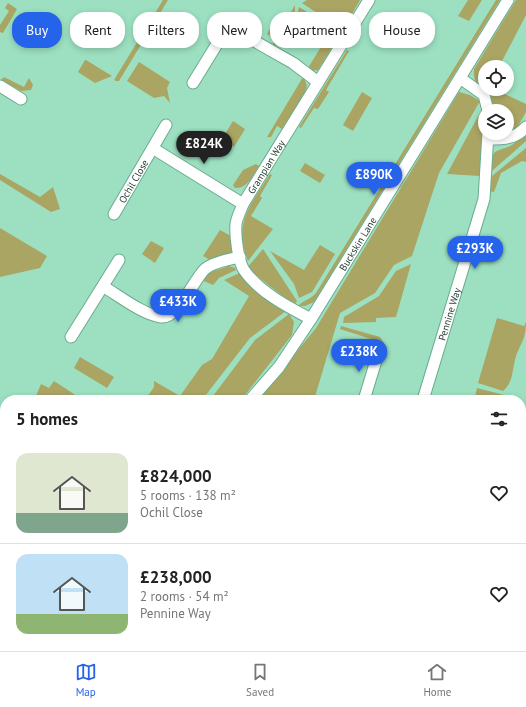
<!DOCTYPE html>
<meta charset="utf-8">
<style>
body{margin:0;font-family:"PT Sans",sans-serif;background:#f6f6f6;color:#222;height:100vh;display:flex;flex-direction:column;font-size:15px;white-space:nowrap}
*{box-sizing:border-box;margin:0}
p{font-size:13px;color:#767676}
.icon{flex:none;width:22px;height:22px;fill:none;stroke:currentColor;stroke-width:2;stroke-linecap:round;stroke-linejoin:round}
.map{position:relative;flex:1;overflow:hidden}
.drawer{position:absolute;left:0px;top:395px;width:526px;height:256px;display:flex;flex-direction:column;background:#fff;border-radius:16px 16px 0 0;box-shadow:0 2px 6px #0003}
.drawer>*{flex:none}
.banner{position:absolute;left:12px;top:12px;width:502px;height:36px;display:flex;gap:8px}
.controls{position:absolute;left:478px;top:60px;display:grid;gap:8px}
.controls a{display:grid;place-items:center;width:36px;height:36px;border-radius:50%;background:#fff;box-shadow:0 2px 6px #0003;font-size:20px}
.price{position:absolute;translate:-50% -34px;padding:0 9px;border-radius:14px;background:#2563eb;color:#fff;font-size:13px;line-height:26px;filter:drop-shadow(0 1px 2px #0008)}
.price::after{content:'';position:absolute;left:50%;top:24px;width:12px;height:9px;margin-left:-6px;background:inherit;clip-path:polygon(0 0,100% 0,50% 100%)}
.price.on{background:#222;color:#fff}
ul{padding:0;list-style:none}
li{display:flex;align-items:center;gap:12px;height:100px;padding:0 16px}
li+li{border-top:1px solid #e0e0e0}
li span{display:grid;place-items:center;flex:none;width:112px;height:80px;border-radius:12px;color:#555}
li>.icon{margin-inline-start:auto}
span .icon{width:48px;height:48px;fill:#fffc;stroke-width:1}
li b{font-size:17px}
h2{display:flex;justify-content:space-between;align-items:center;height:48px;padding:0 16px;font-size:17px}
.tag{padding:0 14px;border-radius:16px;background:#fff;box-shadow:0 2px 6px #0003;font-size:14px;line-height:36px}
.tag.on{background:#2563eb;color:#fff}
.tabs{display:flex;justify-content:space-around;align-items:center;height:56px;border-top:1px solid #e0e0e0;background:#fff;font-size:11px;color:#767676}
.tabs a{display:grid;justify-items:center;gap:2px}
.tabs .on{color:#2563eb}
.map>svg:first-child{display:block}
</style>
<div class="map">
<svg width="526" height="651" viewBox="0 0 526 651">
<rect width="100%" height="100%" fill="#9ce0c1"/>
<g fill="#aaa563">
<path d="M163,0H168L119,81H116L114,80Z"/>
<path d="M307,0H360L348,21L332,23L302,3Z"/>
<path d="M468,0H482L469,21L458,16Z"/>
<path d="M496,0H500L314,302L305,306H298C304,300 311,299 316,293Z"/>
<path d="M516,0H526V15L499,67H485L486,89L484,92C477,84 473,80 474,69Z"/>
<path d="M8,3L17,9L3,33L0,32V25L9,11L5,8Z"/>
<path d="M295,5V13L275,47L272,46L275,39L267,34L270,29L279,34Z"/>
<path d="M299,7L332,27L345,26L318,70L310,71L308,68L327,37L311,24L297,16Z"/>
<path d="M347,50L349,51L326,90L329,92L318,109L314,108L301,128L299,127Z"/>
<path d="M85,60H86L112,76L95,83L78,72Z"/>
<path d="M139,62L170,82L167,88L170,103L164,96L154,98L127,81Z"/>
<path d="M4,77L24,87L29,78L33,85L31,90L21,91L1,80Z"/>
<path d="M303,77C305,81 308,85 306,89C303,99 288,119 282,129L277,126L271,137H267Z"/>
<path d="M494,89L526,104V112L513,135L497,133H507V111H492L490,95Z"/>
<path d="M362,92L372,98L353,131L343,125Z"/>
<path d="M459,92L470,95L480,101L439,173L412,256L394,265L375,293L340,313L314,400H257L316,328Z"/>
<path d="M483,107L480,176L447,174Z"/>
<path d="M233,121L245,129L234,147L222,139Z"/>
<path d="M526,130V141L492,171C492,148 493,153 510,146C516,143 522,135 526,130Z"/>
<path d="M526,148V162L522,161L501,173L494,192L488,191L492,176Z"/>
<path d="M305,163L325,175L320,183L300,171Z"/>
<path d="M256,164L259,166C252,177 248,188 235,188L233,185L243,170Z"/>
<path d="M0,174L40,197L53,187L60,209L51,212L0,180Z"/>
<path d="M270,174L272,175L260,196L262,198L251,216L273,229L248,261C233,222 250,206 270,174Z"/>
<path d="M0,228L47,256L40,268L0,277Z"/>
<path d="M220,230L231,236L233,253L210,260L203,256Z"/>
<path d="M151,241L164,248L155,263L142,254Z"/>
<path d="M320,245L335,254L312,292L299,298L294,284L270,251L304,270Z"/>
<path d="M263,249L297,301L295,304L281,295L247,268Z"/>
<path d="M411,264L396,317L376,318V322L343,323L344,317L379,296L396,271Z"/>
<path d="M229,266L235,268L236,270L219,278L213,285L204,281L203,278L205,274Z"/>
<path d="M242,272L286,311L250,338L202,400H145L154,387V381L180,396L202,365L212,359L249,296L224,280Z"/>
<path d="M289,314L294,322L292,335L241,400H210L255,340Z"/>
<path d="M497,318L524,326L526,322C526,342 519,344 515,360C512,372 513,382 503,391L478,383Z"/>
<path d="M341,326L380,337L387,348L386,354L368,350L371,339L340,329Z"/>
<path d="M80,357L114,377L107,388L74,368Z"/>
<path d="M54,381L83,400H27L28,396H36L41,384L49,388Z"/>
<path d="M477,388L504,395L507,400H474Z"/>
</g>
<g fill="none" stroke-linecap="round" stroke-linejoin="round">
<g stroke="#6aac8f" stroke-width="13">
<g id="minor">
<path d="M460,78L484,95L488,111"/>
<path d="M193,83L228,26L293,63L318,82"/>
<path d="M0,86L21,99"/>
<path d="M488,139C504,139 515,139 526,127"/>
<path d="M154,149L243,204"/>
<path id="s1" d="M114,214L166,125"/>
<path d="M104,287C121,297 142,314 161,317C178,319 194,279 205,269C213,262 230,259 240,257"/>
<path id="s2" d="M311,319C288,307 259,292 244,270C238,261 235,235 236,224C237,217 241,210 243,204L369,0"/>
<path d="M71,337L119,260"/>
<path id="s3" d="M250,400L279,367L311,319L508,0"/>
<path d="M364,400L378,354"/>
<path id="s4" d="M423,400L484,199L488,133"/>
<path d="M0,603L5,600"/>
<path d="M79,646L83,651"/>
<path d="M285,646L289,651"/>
<path d="M378,646L382,651"/>
<path d="M53,651L60,646"/>
<path d="M151,651L157,646"/>
<path d="M310,651L317,646"/>
<path d="M471,651L476,649L475,646"/>
</g>
</g>
<use href="#minor" stroke="#fff" stroke-width="11"/>
</g>
<g text-anchor="middle" stroke-width="3" stroke-linejoin="round" paint-order="stroke">
<g font-size="10" fill="#233f33" stroke="#9ce0c1">
<text dy="4" stroke="none"><textPath href="#s2" startOffset="196">Grampian Way</textPath></text>
<text dy="4" stroke="none"><textPath href="#s1" startOffset="38">Ochil Close</textPath></text>
<text dy="4" stroke="none"><textPath href="#s3" startOffset="190">Buckskin Lane</textPath></text>
<text dy="4" stroke="none"><textPath href="#s4" startOffset="90">Pennine Way</textPath></text>
</g>
</g>
</svg>
<div class="controls">
<a><svg class="icon" aria-label="locate" viewBox="0 0 24 24"><circle cx="12" cy="12" r="6"/><path d="M12 2v4M12 18v4M2 12h4M18 12h4"/></svg></a>
<a><svg class="icon" aria-label="layers" viewBox="0 0 24 24"><path d="M12 4l9 5-9 5-9-5zM3 14l9 5 9-5"/></svg></a>
</div>
<b class="price on" style="left:204px;top:165px">£824K</b>
<b class="price" style="left:374px;top:196px">£890K</b>
<b class="price" style="left:475px;top:270px">£293K</b>
<b class="price" style="left:178px;top:323px">£433K</b>
<b class="price" style="left:359px;top:373px">£238K</b>
<div class="banner">
<a class="tag on">Buy</a>
<a class="tag">Rent</a>
<a class="tag">Filters</a>
<a class="tag">New</a>
<a class="tag">Apartment</a>
<a class="tag">House</a>
</div>
<section class="drawer">
<h2>5 homes<svg class="icon" aria-label="filters" viewBox="0 0 24 24"><path d="M4 7h16M4 17h16"/><circle cx="9" cy="7" r="2"/><circle cx="15" cy="17" r="2"/></svg></h2>
<ul>
<li><span style="background:linear-gradient(#dfe7d0 75%,#7fa58c 0)"><svg class="icon" aria-label="home" viewBox="0 0 24 24"><path d="M3 11l9-7 9 7M6 9v11h12V9"/></svg></span><div><b>£824,000</b><p>5 rooms · 138 m²</p><p>Ochil Close</p></div><svg class="icon" aria-label="heart" viewBox="0 0 24 24"><path d="M12 20l-8-8c-3-5 5-10 8-4 3-6 11-1 8 4z"/></svg></li>
<li><span style="background:linear-gradient(#bfe0f5 75%,#8fb573 0)"><svg class="icon" aria-label="home" viewBox="0 0 24 24"><path d="M3 11l9-7 9 7M6 9v11h12V9"/></svg></span><div><b>£238,000</b><p>2 rooms · 54 m²</p><p>Pennine Way</p></div><svg class="icon" aria-label="heart" viewBox="0 0 24 24"><path d="M12 20l-8-8c-3-5 5-10 8-4 3-6 11-1 8 4z"/></svg></li>
</ul>
</section>
</div>
<nav class="tabs">
<a class="on"><svg class="icon" aria-label="map" viewBox="0 0 24 24"><path d="M3 6l6-2 6 2 6-2v14l-6 2-6-2-6 2zM9 4v14M15 6v14"/></svg>Map</a>
<a><svg class="icon" aria-label="saved" viewBox="0 0 24 24"><path d="M7 4h10v16l-5-4-5 4z"/></svg>Saved</a>
<a><svg class="icon" aria-label="home" viewBox="0 0 24 24"><path d="M3 11l9-7 9 7M6 9v11h12V9"/></svg>Home</a>
</nav>
